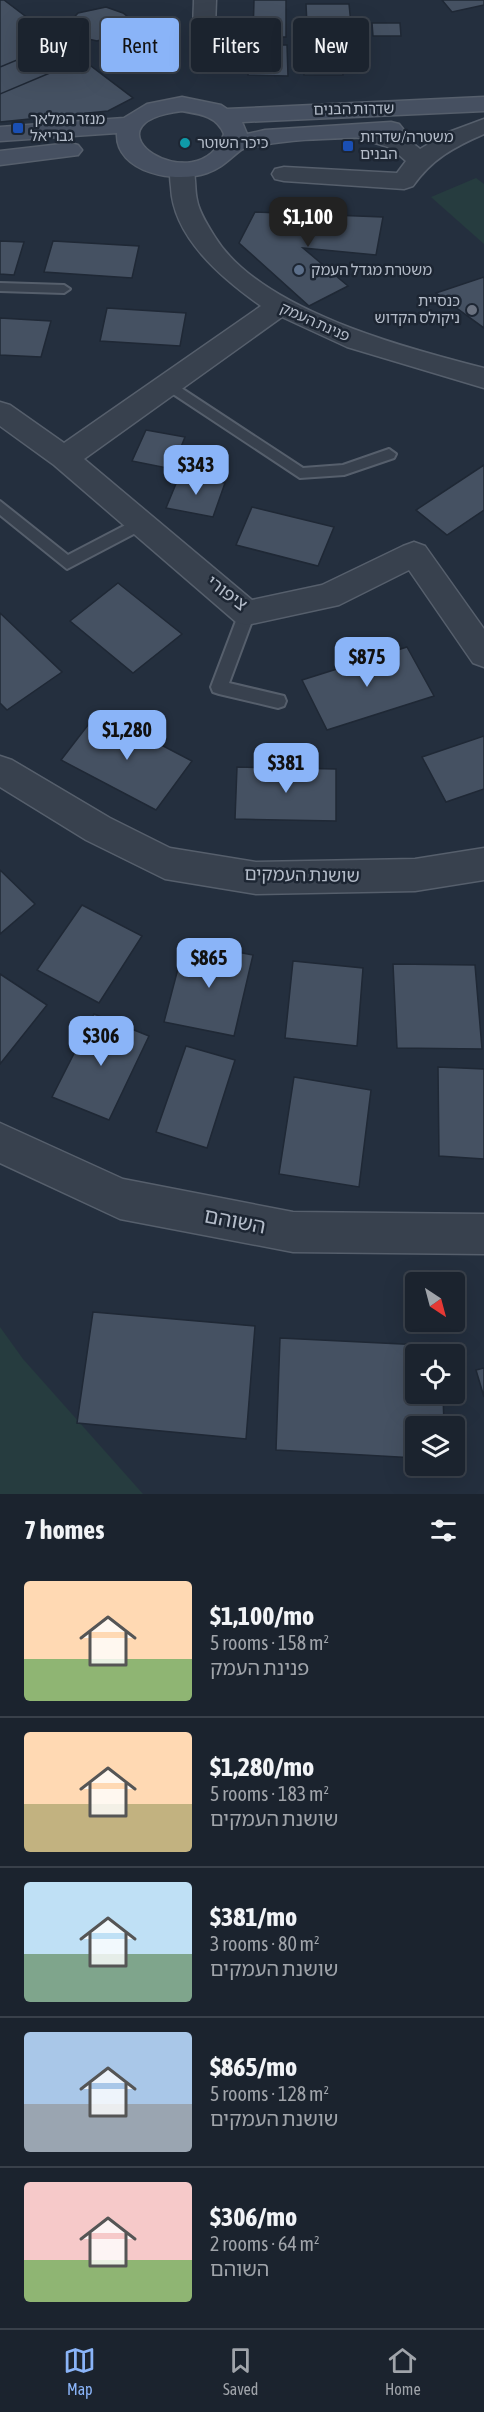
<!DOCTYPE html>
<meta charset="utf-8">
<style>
body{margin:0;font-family:"Asap Condensed","Noto Sans Hebrew",sans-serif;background:#242b36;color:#f1f3f6;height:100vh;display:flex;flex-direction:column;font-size:22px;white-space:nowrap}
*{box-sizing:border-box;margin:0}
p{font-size:20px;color:#a0a4aa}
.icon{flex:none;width:33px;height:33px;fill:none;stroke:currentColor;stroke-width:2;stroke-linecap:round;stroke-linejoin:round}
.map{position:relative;height:1494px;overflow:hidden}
.drawer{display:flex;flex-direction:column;background:#1b232e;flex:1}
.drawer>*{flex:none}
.guide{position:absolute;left:18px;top:18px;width:448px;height:54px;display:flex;gap:12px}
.needle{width:39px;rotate:144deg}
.fabs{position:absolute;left:405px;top:1272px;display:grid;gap:12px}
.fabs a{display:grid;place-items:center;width:60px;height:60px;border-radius:6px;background:#1b232e;box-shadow:0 6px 24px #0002,0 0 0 2px #39404a;font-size:30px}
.price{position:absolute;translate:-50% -51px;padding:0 14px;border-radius:12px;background:#8ab4f8;color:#111;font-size:20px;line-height:39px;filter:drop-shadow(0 2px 3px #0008)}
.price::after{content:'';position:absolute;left:50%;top:36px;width:18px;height:14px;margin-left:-9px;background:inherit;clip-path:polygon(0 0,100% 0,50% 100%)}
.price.selected{background:#222;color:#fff}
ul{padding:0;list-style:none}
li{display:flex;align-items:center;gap:18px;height:150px;padding:0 24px}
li+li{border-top:2px solid #39404a}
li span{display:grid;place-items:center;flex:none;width:168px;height:120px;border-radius:6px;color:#555}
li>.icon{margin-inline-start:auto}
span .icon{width:72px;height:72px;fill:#fffc;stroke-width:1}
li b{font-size:26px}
h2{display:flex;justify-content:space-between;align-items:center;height:72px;padding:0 24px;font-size:26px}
.tag{padding:0 21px;border-radius:6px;background:#1b232e;box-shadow:0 6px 24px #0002,0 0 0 2px #39404a;font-size:21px;line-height:54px}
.tag.selected{background:#8ab4f8;color:#111}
.menu{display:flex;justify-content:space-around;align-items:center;height:84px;border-top:2px solid #39404a;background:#1b232e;font-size:16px;color:#a0a4aa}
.menu a{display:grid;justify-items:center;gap:3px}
.menu .selected{color:#8ab4f8}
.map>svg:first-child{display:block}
</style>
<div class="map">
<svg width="484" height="1494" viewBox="0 0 484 1494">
<rect width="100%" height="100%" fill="#242f3e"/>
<g fill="#263c3f">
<path d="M476,178L484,184V244L431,197Z"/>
<path d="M0,1327L23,1359L143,1494H0Z"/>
</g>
<g fill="#455162" stroke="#1f2835" stroke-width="1.5">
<path d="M0,0H4L133,98L108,111L0,122Z"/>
<path d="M254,0H286V37H253Z"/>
<path d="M442,0H484V5L452,12Z"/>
<path d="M306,4H349L351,24L307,25Z"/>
<path d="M106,7L123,13L128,17L129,23L124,33L97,41L79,37L69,28V23L78,13Z"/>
<path d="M372,23H400L401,36H373Z"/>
<path d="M249,45H287L288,76L248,75Z"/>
<path d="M303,50H342L343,75H304Z"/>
<path d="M36,52L57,70L0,94V67Z"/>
<path d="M255,212L383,217L376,255L303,248L348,286L309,306L239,243Z"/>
<path d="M0,241L24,242L14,275L0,274Z"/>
<path d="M53,241L139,246L132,278L44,272Z"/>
<path d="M484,277V328L436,293Z"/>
<path d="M107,308L186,313L180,346L100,341Z"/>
<path d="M0,318L51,321L41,357L0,355Z"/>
<path d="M146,430L185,437L172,469L132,461Z"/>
<path d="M484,465V510L447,535L416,510Z"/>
<path d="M180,474L225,483L213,517L166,508Z"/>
<path d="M252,507L334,527L318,566L236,545Z"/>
<path d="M118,583L182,634L133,673L70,621Z"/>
<path d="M0,613L62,672L7,710L0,703Z"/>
<path d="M407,647L434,696L327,730L302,680Z"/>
<path d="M98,712L192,761L156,810L61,760Z"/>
<path d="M484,736V789L446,802L422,757Z"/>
<path d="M237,767L336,769V821L235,819Z"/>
<path d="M0,870L35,904L0,934Z"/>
<path d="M82,905L142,936L99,1003L37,970Z"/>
<path d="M185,942L253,955L234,1036L164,1022Z"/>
<path d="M293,961L363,968L357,1046L285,1038Z"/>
<path d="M393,964L475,965L482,1049L397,1048Z"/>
<path d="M0,974L47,1005L0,1064Z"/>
<path d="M94,1014L149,1036L109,1120L52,1097Z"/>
<path d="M186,1046L235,1060L207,1148L156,1132Z"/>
<path d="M438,1067L484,1069V1159L439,1156Z"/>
<path d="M294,1077L371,1090L359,1187L279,1174Z"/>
<path d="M93,1312L255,1326L246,1439L77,1423Z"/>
<path d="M280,1338L442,1346V1354H416V1394H443L444,1426H416V1458L276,1450Z"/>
<path d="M484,1368V1397L476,1370Z"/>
</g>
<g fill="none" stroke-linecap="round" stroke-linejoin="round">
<g stroke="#565f6c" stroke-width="4">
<g id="lane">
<path d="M0,283L64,285L70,289L64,293L0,291Z"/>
<path d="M169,380L303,468L343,465L389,449L396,454L394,458L344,475L300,478L164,388V382Z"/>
<path d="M0,501L68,555L137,519L142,517L149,523L147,527L67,569L0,515Z"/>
<path d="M247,607L255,613L229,683L284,696L286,701L284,706L278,708L219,694L213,692L211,687L239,613Z"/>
</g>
</g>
<g stroke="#565f6c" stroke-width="3">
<g id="street">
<path d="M194,0H216L215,28L218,35L215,40H199C191,27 194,14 194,0Z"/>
<path d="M484,119V134C454,147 432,159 413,186L404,189L284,181L275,179L272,174L275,169L284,167L397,173L406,161L391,148L353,136L349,131L353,126C374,121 405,136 420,149L449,132Z"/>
<path d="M182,163L191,165C197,175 194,188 197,200C199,212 208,226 215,237C260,310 405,348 484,368V388L347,347L282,317L84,459L252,600L322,585L403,546L414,542L425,546L484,629V667L473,663L409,570L339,605L247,625L236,622L54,465L0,426V402L10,405L64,443L261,306C223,279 173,238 171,187C170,179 169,172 173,165Z"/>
<path d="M0,756L12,760L110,818L170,848L256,862L415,859L484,848V880L415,891L256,894L165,879L86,840L0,787Z"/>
<path d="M0,1123L123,1179L293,1212L484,1214V1254L293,1252L120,1219L0,1163Z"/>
</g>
</g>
<g stroke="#565f6c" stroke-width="3">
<g id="secondary">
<path d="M182,97L221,105L227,109L484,97V111L242,122L247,134L265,130L391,122L399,124L403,129L399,134L391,136C349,139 304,137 263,145C257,146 245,147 241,150C229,159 222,168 207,173C177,184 115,173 117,133L0,141V127L124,118L147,104ZM182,111C200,114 217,116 224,134C198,205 75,124 182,111Z"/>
<path d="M70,143L78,145L82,150L78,155L0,165V151Z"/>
</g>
</g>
<use href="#lane" fill="#38414e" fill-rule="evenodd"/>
<use href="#street" fill="#38414e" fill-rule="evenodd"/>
<use href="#secondary" fill="#465061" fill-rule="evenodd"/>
</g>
<g fill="#1a4fb4" stroke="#1d2633" stroke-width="2">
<rect x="12" y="122" width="12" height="12" rx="3"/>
<rect x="342" y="140" width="12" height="12" rx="3"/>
</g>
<circle fill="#0f9aa8" stroke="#1d2633" stroke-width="2" cx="185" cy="143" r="6"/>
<circle fill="#5c6f8a" stroke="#1d2633" stroke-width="2" cx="299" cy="270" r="6"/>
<circle fill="#6b7280" stroke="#1d2633" stroke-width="2" cx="472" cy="310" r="6"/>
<g text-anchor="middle" stroke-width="5" stroke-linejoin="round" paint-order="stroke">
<g font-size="15" fill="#b4bcc9" stroke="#1d2633">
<text transform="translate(354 109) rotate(-1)" y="5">שדרות הבנים</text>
<text transform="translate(315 322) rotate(24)" y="5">פנינת העמק</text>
</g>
<g font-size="15" fill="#b4bcc9" stroke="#1d2633" text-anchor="start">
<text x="30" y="124">מנזר המלאך<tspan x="30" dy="17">גבריאל</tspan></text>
<text x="360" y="142">משטרה/שדרות<tspan x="360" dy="17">הבנים</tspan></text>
<text x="197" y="148">כיכר השוטר</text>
<text x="311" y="275">משטרת מגדל העמק</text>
<text x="460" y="306" text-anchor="end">כנסיית<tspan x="460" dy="17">ניקולס הקדוש</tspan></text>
</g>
<g font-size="18" fill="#b4bcc9" stroke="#1d2633">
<text transform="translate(227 593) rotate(37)" y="6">ציפורי</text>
<text transform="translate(302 875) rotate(1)" y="6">שושנת העמקים</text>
</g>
<g font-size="21" fill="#b4bcc9" stroke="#1d2633">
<text transform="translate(235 1221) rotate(11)" y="7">השוהם</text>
</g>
</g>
</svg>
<div class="fabs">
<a><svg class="needle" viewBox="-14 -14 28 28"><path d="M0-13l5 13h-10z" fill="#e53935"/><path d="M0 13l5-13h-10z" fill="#a0a4aa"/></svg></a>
<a><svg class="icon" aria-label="locate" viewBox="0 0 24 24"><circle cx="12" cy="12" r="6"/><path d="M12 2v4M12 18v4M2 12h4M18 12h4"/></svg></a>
<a><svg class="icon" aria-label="layers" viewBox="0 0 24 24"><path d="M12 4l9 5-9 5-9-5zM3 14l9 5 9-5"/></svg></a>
</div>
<b class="price selected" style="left:308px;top:248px">$1,100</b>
<b class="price" style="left:196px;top:496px">$343</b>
<b class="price" style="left:367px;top:688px">$875</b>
<b class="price" style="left:127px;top:761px">$1,280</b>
<b class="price" style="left:286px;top:794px">$381</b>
<b class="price" style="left:209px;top:989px">$865</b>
<b class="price" style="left:101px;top:1067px">$306</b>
<div class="guide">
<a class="tag">Buy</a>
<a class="tag selected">Rent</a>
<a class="tag">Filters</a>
<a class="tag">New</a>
</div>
</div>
<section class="drawer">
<h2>7 homes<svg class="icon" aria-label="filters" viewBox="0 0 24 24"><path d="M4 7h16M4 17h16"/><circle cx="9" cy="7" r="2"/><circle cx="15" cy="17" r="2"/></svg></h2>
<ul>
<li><span style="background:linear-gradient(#ffd9b3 65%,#8fb573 0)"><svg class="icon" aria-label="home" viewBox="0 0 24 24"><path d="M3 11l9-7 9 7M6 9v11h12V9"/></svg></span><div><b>$1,100/mo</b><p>5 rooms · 158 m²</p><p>פנינת העמק</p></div></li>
<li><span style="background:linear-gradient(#ffd9b3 60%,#c2b280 0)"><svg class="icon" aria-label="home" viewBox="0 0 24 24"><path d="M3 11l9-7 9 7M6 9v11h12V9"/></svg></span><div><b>$1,280/mo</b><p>5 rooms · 183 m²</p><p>שושנת העמקים</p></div></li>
<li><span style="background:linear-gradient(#bfe0f5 60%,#7fa58c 0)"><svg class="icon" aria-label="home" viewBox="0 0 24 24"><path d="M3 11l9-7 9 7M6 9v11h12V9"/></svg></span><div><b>$381/mo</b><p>3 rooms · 80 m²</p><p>שושנת העמקים</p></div></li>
<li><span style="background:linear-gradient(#a9c7e8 60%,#9aa5b1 0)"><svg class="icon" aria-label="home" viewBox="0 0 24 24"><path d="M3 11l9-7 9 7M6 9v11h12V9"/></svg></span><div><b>$865/mo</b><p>5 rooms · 128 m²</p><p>שושנת העמקים</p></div></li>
<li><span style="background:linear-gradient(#f6c9c9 65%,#8fb573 0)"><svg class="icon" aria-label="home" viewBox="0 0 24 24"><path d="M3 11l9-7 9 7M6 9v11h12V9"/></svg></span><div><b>$306/mo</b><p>2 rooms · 64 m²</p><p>השוהם</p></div></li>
</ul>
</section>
<nav class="menu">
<a class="selected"><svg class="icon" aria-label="map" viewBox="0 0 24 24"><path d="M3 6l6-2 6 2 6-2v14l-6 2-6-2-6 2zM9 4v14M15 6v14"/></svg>Map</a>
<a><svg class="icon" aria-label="saved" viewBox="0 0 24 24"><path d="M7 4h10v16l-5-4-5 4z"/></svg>Saved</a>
<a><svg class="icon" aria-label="home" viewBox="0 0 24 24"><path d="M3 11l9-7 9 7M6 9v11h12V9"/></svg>Home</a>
</nav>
